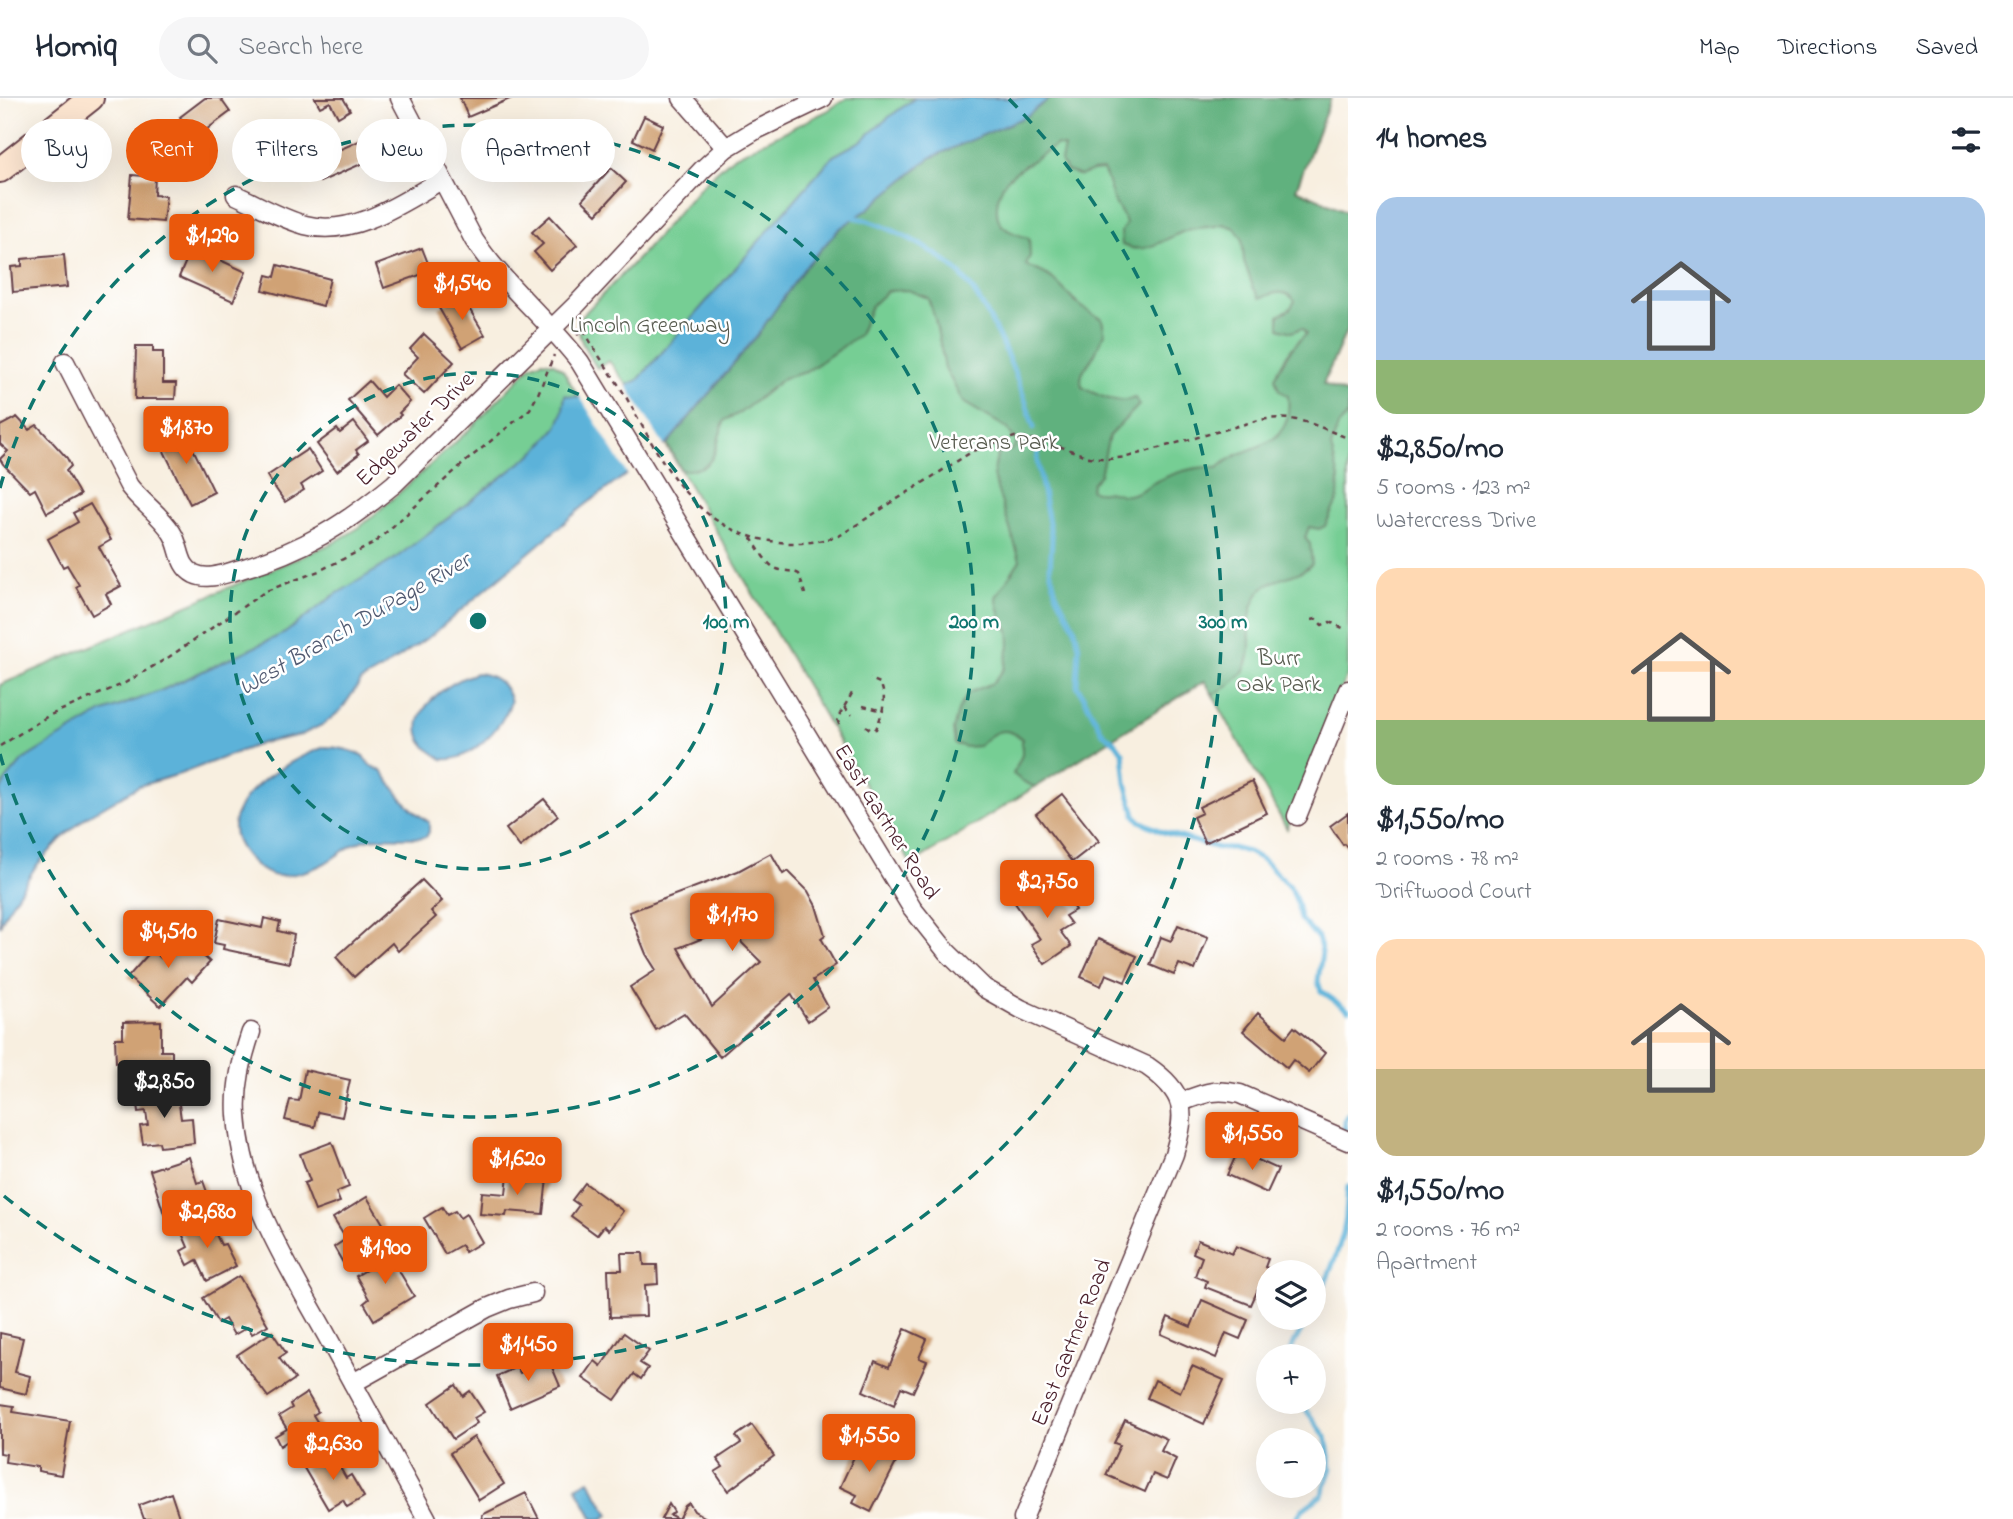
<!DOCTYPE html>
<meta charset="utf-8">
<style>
body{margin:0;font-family:"Indie Flower",sans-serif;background:#f6f6f7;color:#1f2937;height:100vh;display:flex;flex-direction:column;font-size:26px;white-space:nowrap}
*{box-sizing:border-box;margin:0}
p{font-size:23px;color:#747a83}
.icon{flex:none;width:38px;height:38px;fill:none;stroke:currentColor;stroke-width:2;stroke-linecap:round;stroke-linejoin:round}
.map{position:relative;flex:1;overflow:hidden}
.sheet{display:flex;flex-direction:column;background:#fff;width:665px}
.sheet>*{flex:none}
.guide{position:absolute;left:21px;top:21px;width:665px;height:63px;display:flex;gap:14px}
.controls{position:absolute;left:1256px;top:1162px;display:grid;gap:14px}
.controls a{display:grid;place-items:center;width:70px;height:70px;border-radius:50%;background:#fff;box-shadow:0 7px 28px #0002;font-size:35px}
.price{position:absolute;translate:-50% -60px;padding:0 16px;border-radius:7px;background:#ea580c;color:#fff;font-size:23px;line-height:46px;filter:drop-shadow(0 2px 4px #0008)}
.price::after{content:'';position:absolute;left:50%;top:42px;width:21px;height:16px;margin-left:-10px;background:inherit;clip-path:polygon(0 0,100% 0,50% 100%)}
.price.active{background:#222;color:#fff}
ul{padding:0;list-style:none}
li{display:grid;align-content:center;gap:14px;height:371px;padding:0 28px}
li span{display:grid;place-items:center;height:217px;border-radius:21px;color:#555}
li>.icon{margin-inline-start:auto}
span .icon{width:126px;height:126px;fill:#fffc;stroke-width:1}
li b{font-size:30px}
h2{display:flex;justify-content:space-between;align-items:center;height:84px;padding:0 28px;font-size:30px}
.chip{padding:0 24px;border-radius:32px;background:#fff;box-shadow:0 7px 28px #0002;font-size:24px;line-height:63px}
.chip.active{background:#ea580c;color:#fff}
header{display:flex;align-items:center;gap:42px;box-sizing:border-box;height:98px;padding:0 35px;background:#fff;border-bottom:2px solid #e0e1e3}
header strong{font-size:33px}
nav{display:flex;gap:38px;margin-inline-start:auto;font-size:24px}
.search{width:490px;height:63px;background:#f6f6f7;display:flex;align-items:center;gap:18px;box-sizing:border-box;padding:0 24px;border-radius:38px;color:#747a83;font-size:26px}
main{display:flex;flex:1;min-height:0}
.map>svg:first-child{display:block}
</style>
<header>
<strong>Homiq</strong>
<div class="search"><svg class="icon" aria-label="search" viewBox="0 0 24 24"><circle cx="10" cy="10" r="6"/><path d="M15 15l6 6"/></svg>Search here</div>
<nav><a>Map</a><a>Directions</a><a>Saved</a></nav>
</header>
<main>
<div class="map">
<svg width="1348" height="1421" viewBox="0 0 1348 1421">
<rect width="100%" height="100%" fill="#fff"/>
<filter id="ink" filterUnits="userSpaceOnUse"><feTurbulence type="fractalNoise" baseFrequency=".0143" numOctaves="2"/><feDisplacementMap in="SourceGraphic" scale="14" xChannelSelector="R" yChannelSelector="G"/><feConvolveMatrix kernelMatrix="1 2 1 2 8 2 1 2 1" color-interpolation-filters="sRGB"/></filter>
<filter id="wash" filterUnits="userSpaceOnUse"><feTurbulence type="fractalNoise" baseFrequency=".00686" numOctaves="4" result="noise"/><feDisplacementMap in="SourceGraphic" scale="28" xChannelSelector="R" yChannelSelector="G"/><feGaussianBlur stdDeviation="1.57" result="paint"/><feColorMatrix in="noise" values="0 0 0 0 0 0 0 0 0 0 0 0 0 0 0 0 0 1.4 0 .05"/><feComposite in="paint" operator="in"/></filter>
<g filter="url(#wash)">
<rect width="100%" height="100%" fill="#f8efe0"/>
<g fill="#76ce94" stroke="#607660" stroke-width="2">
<path d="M847,0H1331L1296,91L1348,114V229L1323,286L1348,296V574L1287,731L1205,583L911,766L643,308L609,263L597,270C587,254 577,241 578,222L642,156L701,88L733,59L827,13Z"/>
<path d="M542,263L554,265L563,272L605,345L0,747V587L333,445L360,429L398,396L470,331L531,268Z"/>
</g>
<path fill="#60b17e" stroke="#556854" stroke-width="2" fill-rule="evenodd" d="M1050,0H1331L1296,91L1348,114V229L1323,286L1348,296V317L1338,328L1331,349L1339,380L1338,401L1325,428L1319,431L1309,429L1305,440L1310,446L1312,466C1297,481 1271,478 1259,495C1233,534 1276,566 1213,597L1205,583L1035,689L1022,683L1013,676L1022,657V641C1005,626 992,634 979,648L966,649L955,646L953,632L958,613L968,595L993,585L1004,571L1010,543L1009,533L1001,519L996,499L1020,462L993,378L997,358L1002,353L1012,352L1017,345L1007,330L963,304L945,270L935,221L928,200L908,192L887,193L871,208L859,237L806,274L784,280L740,315L725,322C713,349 720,374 681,372L667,346L756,239L805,169L839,131L867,112L930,60L1027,18ZM1056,47L1064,49L1061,63L1066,73L1081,78L1092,73L1103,72C1108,81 1109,90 1113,100C1116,110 1124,115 1126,126L1121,133L1122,147C1146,158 1163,141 1185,133C1197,128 1209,131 1223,126L1235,130L1242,140L1244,163L1253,189L1260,200C1273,195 1286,190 1295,203L1290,211L1279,217V230L1292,234L1302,230L1306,236C1291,249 1283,262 1275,280L1279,292L1288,298C1294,356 1246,342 1218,370C1197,367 1173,375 1153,385C1146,389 1137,396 1128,397C1122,398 1118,395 1112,394C1104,392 1100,397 1091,392L1092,385L1100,377L1109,338L1139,307L1135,300C1115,307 1100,298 1082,289C1078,274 1088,269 1094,257C1098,250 1099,243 1105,236L1102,221C1081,212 1071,198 1055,183C1046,174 1036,173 1026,167L1030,158L1029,140C1022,138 1014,136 1008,132C991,123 996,96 1006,83C1016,70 1042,58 1056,47Z"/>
<g fill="#5cb2d9" stroke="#536882" stroke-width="2">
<path d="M915,0H1050L1027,18L930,60L867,112L839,131L805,169L756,239L667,346L584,408L433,536L382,571L361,583L341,612L324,626L301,637L262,645L180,676L139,688L86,719L60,742L36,768L5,816L0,828V694L6,682L23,662L52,644L101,615L160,593L285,535L333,498L393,462L536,353L557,329L562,317L565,297C591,303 615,294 638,282L833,58L861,43L889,19Z"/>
<path d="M477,575C496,577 506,586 511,604C502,629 470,665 442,661C437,657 429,653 425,648C400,615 451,582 477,575Z"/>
<path d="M325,649C336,649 353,652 363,658C366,660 367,664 370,667C375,670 380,671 384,676C398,695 408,711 429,724V734L426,739C405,742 382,736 362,743C347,748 338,758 325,765C312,772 292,778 278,778C265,777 256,768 247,759C202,709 285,663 325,649Z"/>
<path d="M589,1382L609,1417L602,1421H593L576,1389Z"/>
</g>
<path fill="#f8efe0" d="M625,285L666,351L629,379L579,297L603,294Z"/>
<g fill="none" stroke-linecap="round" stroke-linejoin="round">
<g stroke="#5cb2d9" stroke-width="5">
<path d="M850,118C884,125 934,150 959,175C989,206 1022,288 1034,330"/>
<path d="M1039,349L1037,362L1052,441L1050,471L1056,495L1075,531L1079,549L1077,587L1103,635L1116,645L1123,655L1126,685L1135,717L1140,723L1163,734L1218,750H1232L1248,754L1263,762L1290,789L1297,804L1300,821L1318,840L1322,854L1318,883L1321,893L1348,912"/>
<path d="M1345,1033L1344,1023L1348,1016"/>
<path d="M1314,1208C1325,1189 1346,1137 1346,1115C1347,1106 1347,1097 1348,1088"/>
<path d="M1287,1258L1308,1220"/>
<path d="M1295,1421L1303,1411L1322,1397L1331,1370L1326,1339L1300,1304"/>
</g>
</g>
<g id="blocks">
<g fill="#d0a275" fill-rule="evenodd">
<path d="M205,0H220L230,14L195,40L180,19Z"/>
<path d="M315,0H343L350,12L338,19L330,4L320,9Z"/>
<path d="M460,0H512L468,19Z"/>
<path d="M644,18L663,27L652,51L633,42Z"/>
<path d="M500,29L520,67L499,78L479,40Z"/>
<path d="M366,40L375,60L320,84L311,64Z"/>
<path d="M611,70L626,84L597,116L582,102Z"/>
<path d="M132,77L155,79L154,97L166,98L163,124L128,121Z"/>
<path d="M550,118L577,147L550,172L534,154L543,146L532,134Z"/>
<path d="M192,149L246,174L233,203L179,179Z"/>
<path d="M422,150L431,173L384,190L376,167Z"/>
<path d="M64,157L67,189L13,194L11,169L22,168V161Z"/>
<path d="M278,167L330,181L323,208L263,192L267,177L275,179Z"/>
<path d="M461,197L485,237L462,250L439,210Z"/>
<path d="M424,236L454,264L424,296L402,276L418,259L410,251Z"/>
<path d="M136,248H153V254H163V285H176L175,301H135Z"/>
<path d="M369,283L383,299L395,287L410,304L399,315L401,317L378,337L348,302Z"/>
<path d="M17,319L29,332L37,327L67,360L71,368L66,373L80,397L47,415L35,391L30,394L3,366L0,361L8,353L0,346V328Z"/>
<path d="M354,324L368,343L356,352L359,356L337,373L317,346L337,331L340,335Z"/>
<path d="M183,330L214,394L190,406L158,341Z"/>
<path d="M308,351L322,373L301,387L304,392L285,404L267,378Z"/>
<path d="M90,406L111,442L99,449L121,488L106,496L111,506L92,517L76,489L79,487L67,467L63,469L48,441L78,424L73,415Z"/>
<path d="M1252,683L1267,715L1205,745L1193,719L1202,715L1199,709Z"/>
<path d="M1062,696L1099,743L1072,764L1036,716Z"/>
<path d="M544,701L558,718L520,749L506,731Z"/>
<path d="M1348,715V750L1345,746L1343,747L1330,728Z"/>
<path d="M771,755L783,776L788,773L808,793L816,808L825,837L821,840L836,867L813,882L828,909L808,923L791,896L720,959L684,915L656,932L630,889L656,872L646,856L629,814L738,773ZM736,827L742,845L761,864L712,909L678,850Z"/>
<path d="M422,782L442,803L431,813L436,819L398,853L392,845L354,879L336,859Z"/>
<path d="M1041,787L1047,796L1058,788L1075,812L1065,818L1071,826L1060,833L1071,848L1045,866L1031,846L1040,841L1015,805Z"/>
<path d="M264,820L280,824L278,833L294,837L289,865L223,851L224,847L214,845L219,821L262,830Z"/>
<path d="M1178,827L1208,839L1195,872L1179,866L1174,877L1150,867L1161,839L1171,843Z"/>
<path d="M181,838L210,864L192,884L187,879L160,908L128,879L152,852L161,860Z"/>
<path d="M1098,841L1137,858L1125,884L1106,876L1101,888L1081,879Z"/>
<path d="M1258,915L1286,939L1294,929L1325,955L1309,975L1293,962L1287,970L1243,933Z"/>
<path d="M161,923V953H172V978L121,980V964H116L115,940H123V924Z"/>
<path d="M305,972L350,982L342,1019L318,1014L315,1029L285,1022L290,1002L299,1003Z"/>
<path d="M177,992L181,1021L192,1020L194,1045L160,1049L159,1044L143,1046L140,1028L148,1027L146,1013L138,1014L136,996Z"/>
<path d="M332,1044L349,1089L336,1094L340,1104L315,1113L304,1085L310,1083L300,1056Z"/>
<path d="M1238,1053L1278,1071L1267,1095L1227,1077Z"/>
<path d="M189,1059L197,1085L203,1083L212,1108L192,1115L188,1101L176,1105L178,1111L164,1116L150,1072Z"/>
<path d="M508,1076L547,1080L543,1116L507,1113L506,1118L480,1116L482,1094L506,1096Z"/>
<path d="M585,1085L623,1113L609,1132L604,1128L597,1137L571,1118L579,1107L572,1102Z"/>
<path d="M367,1099L385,1129L382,1131L390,1143L346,1170L334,1149L346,1141L333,1120Z"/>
<path d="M442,1109L447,1117L455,1113L460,1120L466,1116L482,1144L465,1154L461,1147L445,1156L424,1120Z"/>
<path d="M208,1120L221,1147L225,1146L236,1168L207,1183L197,1162L188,1167L181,1153L188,1149L181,1133Z"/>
<path d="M1198,1142L1232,1156L1236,1148L1268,1161L1265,1169L1277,1174H1269V1193L1259,1189L1251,1207L1205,1189L1207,1183L1195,1178L1202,1159L1193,1155Z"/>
<path d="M398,1153L404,1164L396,1168L414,1198L374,1222L364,1205L369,1201L356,1178Z"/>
<path d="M621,1155H643L644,1167H657L658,1186L645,1187L646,1218L610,1219L608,1172H622Z"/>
<path d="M239,1178L268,1227L252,1236L248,1229L234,1237L225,1221L218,1225L203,1200Z"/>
<path d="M1202,1202L1248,1222L1240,1241L1226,1235L1216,1260L1161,1236L1168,1219L1191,1229Z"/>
<path d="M905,1231L927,1241L919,1260L927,1263L913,1294L901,1289L894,1307L863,1293L875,1263L889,1269Z"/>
<path d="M272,1234L286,1255L279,1260L295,1281L268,1299L237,1257Z"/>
<path d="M0,1235L23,1240L15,1274L30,1278L26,1296L0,1290Z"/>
<path d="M624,1235L649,1253L640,1265L648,1270L641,1281L634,1276L615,1302L583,1280L595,1263L601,1268Z"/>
<path d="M549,1262L560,1288L510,1310L497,1278L517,1269L520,1275Z"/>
<path d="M1192,1268L1224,1282L1204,1326L1147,1300L1155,1282L1180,1294Z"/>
<path d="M456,1287L463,1298L470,1293L484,1314L474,1320L477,1325L453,1341L430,1305Z"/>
<path d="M307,1295L318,1314L313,1317L329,1343L303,1359L292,1340L280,1348L275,1338L287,1331L279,1318L292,1310L290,1306Z"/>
<path d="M0,1306L14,1308L13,1314L70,1323L61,1377L38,1373V1369L5,1364L6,1356L0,1355Z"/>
<path d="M1125,1322L1167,1341L1161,1353L1176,1361L1167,1382L1153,1376L1145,1394L1106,1377L1120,1347L1114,1345Z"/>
<path d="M752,1327L774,1358L728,1393L715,1374L723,1369L717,1361L741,1345L736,1338Z"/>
<path d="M474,1339L504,1386L479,1402L450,1355Z"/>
<path d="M870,1342L900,1357L871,1414L853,1405L857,1397L840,1389L859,1348L865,1351Z"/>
<path d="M331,1354L346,1380L351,1377L364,1399L347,1409L343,1402L328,1411L304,1370Z"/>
<path d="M171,1395L179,1419L173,1421H144L139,1407Z"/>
<path d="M526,1395L539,1421H483L482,1417Z"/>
<path d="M689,1405L694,1413L708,1421H661L669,1406L674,1414L670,1417L678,1421L685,1408Z"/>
</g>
</g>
</g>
<g filter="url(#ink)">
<use href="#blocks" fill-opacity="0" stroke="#643e46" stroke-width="2"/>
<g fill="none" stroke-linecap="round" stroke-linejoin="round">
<g stroke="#643e46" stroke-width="21">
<g id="minor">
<path d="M400,0L474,142C504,187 547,221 580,264L912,810L947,854L984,890L1021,911L1147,968C1186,995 1187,1013 1174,1056L1023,1421"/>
<path d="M682,0L726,50"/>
<path d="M236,97C258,107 282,121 305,127C352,140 402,105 441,82"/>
<path d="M65,264L129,388C142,405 161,417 172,435C181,449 178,468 194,476C209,483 226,475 241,471C304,452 343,428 394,386L577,206L702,72L726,50L754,33L823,0"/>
<path d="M1297,718L1348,592"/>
<path d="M251,934C242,961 235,988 237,1017C242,1098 289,1169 327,1238C360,1299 394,1360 427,1421"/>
<path d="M1181,1004C1205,995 1215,990 1240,996L1348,1043"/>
<path d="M353,1285L487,1210L509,1201L533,1195"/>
</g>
</g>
<g stroke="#643e46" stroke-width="28">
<path id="secondary" d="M0,72L91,0"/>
</g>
<g stroke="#643e46" stroke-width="2.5" stroke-dasharray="5 5" stroke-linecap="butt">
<path d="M577,237L584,231C595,256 613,276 626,299C662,362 691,431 771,443C795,447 815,445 839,438L973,353L990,346L1015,339L1045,343L1089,359L1109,361L1127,359L1259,322C1297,316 1313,327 1348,340"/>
<path d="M751,440C758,449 766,467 777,471C785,474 792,472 799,476L805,496"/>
<path d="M1312,522L1316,521L1322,527L1330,524L1347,532"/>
<path d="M863,608L884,613"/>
<path d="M844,609L852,617"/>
<path d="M839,626L837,621L854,592"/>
<path d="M866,628L871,632L876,631C882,616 888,601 880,585L870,581"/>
<path d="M0,648L48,618L125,585L169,559L266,493L319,473L373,446L465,364L530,311L538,296L554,257"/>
</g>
<use href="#minor" stroke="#fff" stroke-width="18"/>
<use href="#secondary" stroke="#fce5d0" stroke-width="24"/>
</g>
</g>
<g fill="none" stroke="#0f766e" stroke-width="3.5" stroke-dasharray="12 9">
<circle cx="478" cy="523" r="248"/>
<path d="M0 390A496 496 0 1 1 0 656"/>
<path d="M1009 1A745 745 0 0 1 4 1098"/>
</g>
<g text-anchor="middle" stroke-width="5" stroke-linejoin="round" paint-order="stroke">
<g font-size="23" fill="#595c50" stroke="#fff">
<text x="650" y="234">Lincoln Greenway</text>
<text x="994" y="351">Veterans Park</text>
<text x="1279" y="567">Burr<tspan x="1279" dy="26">Oak Park</tspan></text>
</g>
<g font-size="23" fill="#4a1f2b" stroke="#fff">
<text transform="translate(414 330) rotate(-44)" y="8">Edgewater Drive</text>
<text transform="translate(888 723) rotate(58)" y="8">East Gartner Road</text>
<text transform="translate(1070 1244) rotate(-68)" y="8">East Gartner Road</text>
</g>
<g font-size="24" font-style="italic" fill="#515a71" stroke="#fff">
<text transform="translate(354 525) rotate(-30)" y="8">West Branch DuPage River</text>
</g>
</g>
<circle cx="478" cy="523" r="10" fill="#0f766e" stroke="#fff" stroke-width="3.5"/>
<g font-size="21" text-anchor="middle" font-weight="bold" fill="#0f766e" stroke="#fff" stroke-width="5" stroke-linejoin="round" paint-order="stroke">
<text x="726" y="530">100 m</text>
<text x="974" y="530">200 m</text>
<text x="1223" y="530">300 m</text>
</g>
</svg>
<div class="controls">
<a><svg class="icon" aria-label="layers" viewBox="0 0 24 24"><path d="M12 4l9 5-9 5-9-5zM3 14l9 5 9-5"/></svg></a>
<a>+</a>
<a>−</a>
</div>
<b class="price" style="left:212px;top:176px">$1,290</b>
<b class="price" style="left:462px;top:224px">$1,540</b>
<b class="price" style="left:186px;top:368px">$1,870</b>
<b class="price" style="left:1047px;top:822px">$2,750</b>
<b class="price" style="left:732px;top:855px">$1,170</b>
<b class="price" style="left:168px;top:872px">$4,510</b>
<b class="price active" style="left:164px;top:1022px">$2,850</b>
<b class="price" style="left:1252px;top:1074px">$1,550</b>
<b class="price" style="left:517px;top:1099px">$1,620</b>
<b class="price" style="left:207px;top:1152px">$2,680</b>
<b class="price" style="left:385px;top:1188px">$1,900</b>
<b class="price" style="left:528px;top:1285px">$1,450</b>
<b class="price" style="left:869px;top:1376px">$1,550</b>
<b class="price" style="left:333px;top:1384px">$2,630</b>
<div class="guide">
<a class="chip">Buy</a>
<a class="chip active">Rent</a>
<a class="chip">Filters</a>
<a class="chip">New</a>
<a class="chip">Apartment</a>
</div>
</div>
<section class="sheet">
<h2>14 homes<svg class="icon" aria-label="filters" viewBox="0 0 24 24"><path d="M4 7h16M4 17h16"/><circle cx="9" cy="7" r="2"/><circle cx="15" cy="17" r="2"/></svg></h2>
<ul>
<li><span style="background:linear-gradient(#a9c7e8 75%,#8fb573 0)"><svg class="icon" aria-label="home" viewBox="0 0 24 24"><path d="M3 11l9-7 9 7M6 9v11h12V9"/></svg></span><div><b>$2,850/mo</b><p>5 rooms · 123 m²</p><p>Watercress Drive</p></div></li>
<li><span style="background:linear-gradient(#ffd9b3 70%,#8fb573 0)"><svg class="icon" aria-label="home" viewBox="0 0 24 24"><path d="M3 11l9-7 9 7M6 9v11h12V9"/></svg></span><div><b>$1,550/mo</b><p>2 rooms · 78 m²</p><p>Driftwood Court</p></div></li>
<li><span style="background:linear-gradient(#ffd9b3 60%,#c2b280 0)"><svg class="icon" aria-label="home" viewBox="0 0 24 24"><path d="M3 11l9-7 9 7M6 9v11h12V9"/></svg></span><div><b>$1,550/mo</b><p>2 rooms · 76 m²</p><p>Apartment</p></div></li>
</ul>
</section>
</main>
